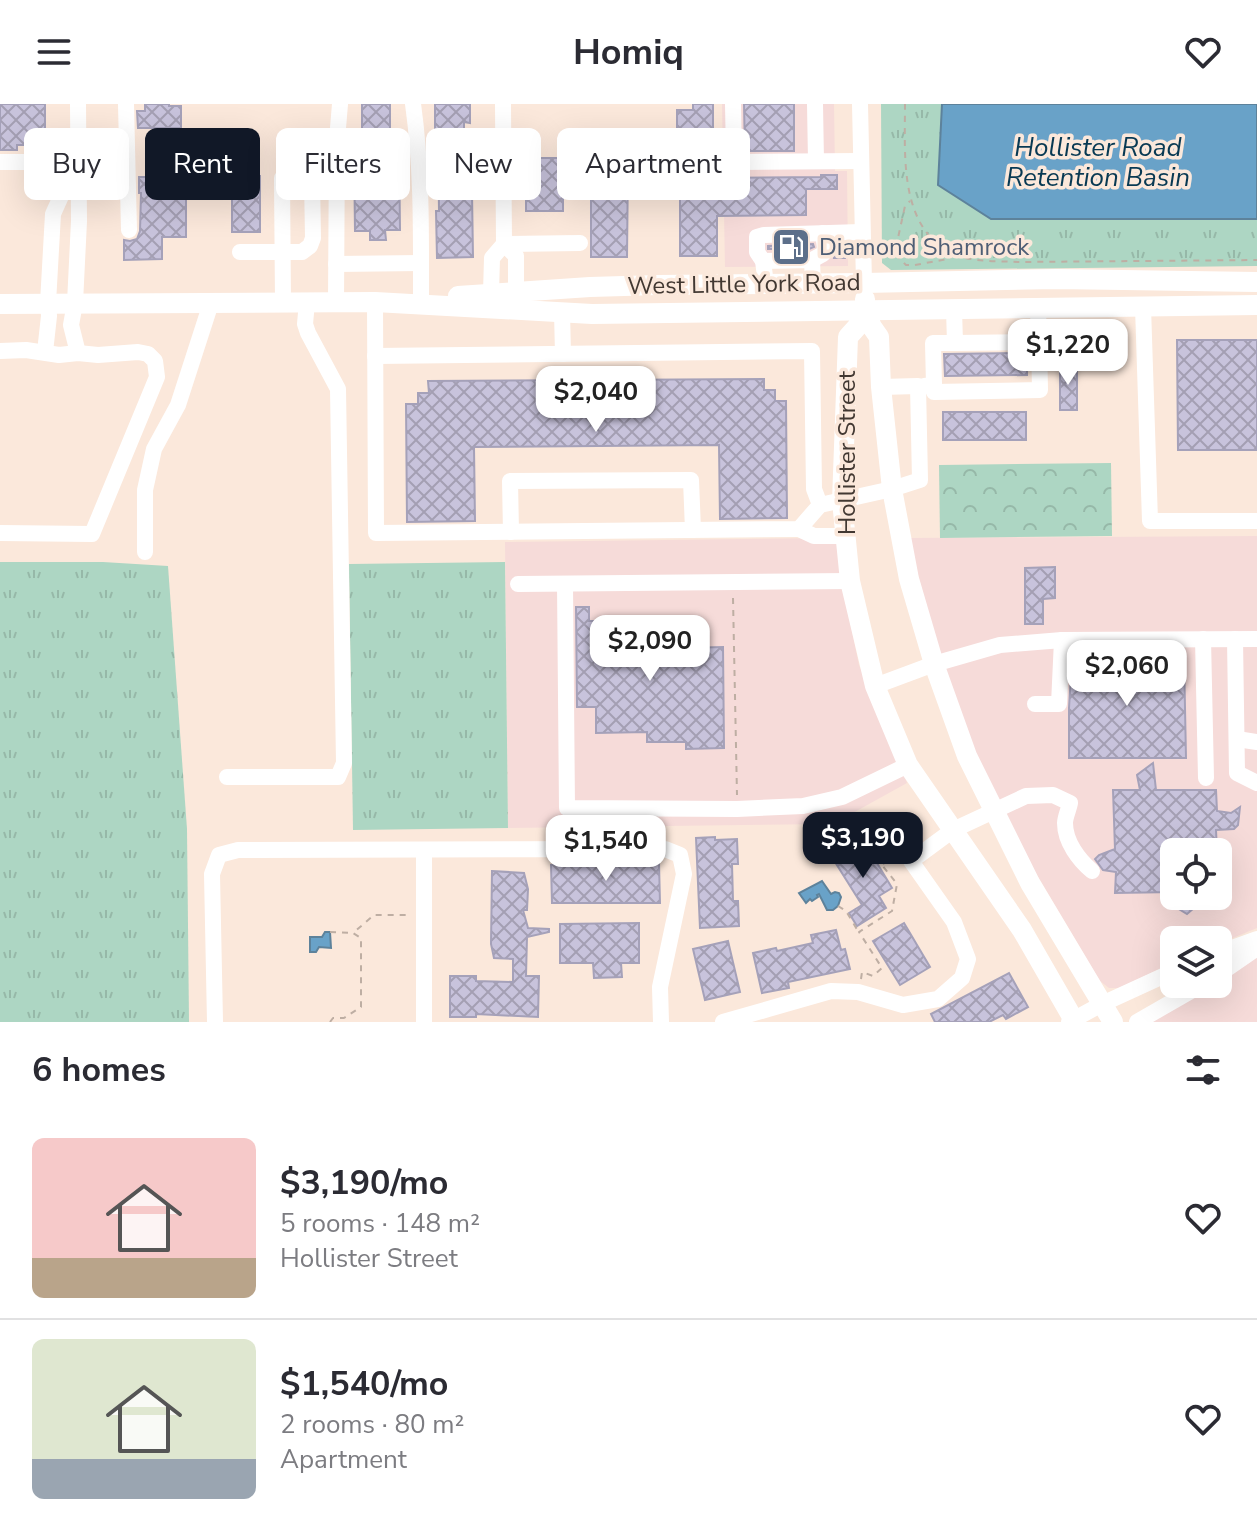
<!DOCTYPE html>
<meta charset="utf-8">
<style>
body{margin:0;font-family:"Nunito Sans",sans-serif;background:#f7f7f7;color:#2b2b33;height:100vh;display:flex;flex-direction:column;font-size:30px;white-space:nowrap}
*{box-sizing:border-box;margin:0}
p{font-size:26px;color:#7c7c81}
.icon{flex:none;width:44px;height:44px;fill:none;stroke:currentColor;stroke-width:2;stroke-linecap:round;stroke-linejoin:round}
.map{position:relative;height:918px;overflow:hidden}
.drawer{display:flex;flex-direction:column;background:#fff;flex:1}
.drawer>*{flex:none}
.hud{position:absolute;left:24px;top:24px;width:800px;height:72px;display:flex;gap:16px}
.buttons{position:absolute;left:1160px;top:734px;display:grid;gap:16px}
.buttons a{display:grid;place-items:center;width:72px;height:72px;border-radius:12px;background:#fff;box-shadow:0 8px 32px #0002;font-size:40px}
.price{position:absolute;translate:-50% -68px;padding:0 18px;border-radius:16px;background:#fff;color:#222;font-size:26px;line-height:52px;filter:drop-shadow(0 2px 4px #0008)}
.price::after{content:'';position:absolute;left:50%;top:48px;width:24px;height:18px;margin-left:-12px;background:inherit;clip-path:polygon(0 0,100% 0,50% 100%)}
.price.on{background:#111827;color:#fff}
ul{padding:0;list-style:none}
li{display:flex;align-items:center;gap:24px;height:200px;padding:0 32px}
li+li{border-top:2px solid #e1e1e2}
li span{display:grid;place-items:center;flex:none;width:224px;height:160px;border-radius:12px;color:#555}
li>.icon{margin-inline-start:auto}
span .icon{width:96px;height:96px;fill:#fffc;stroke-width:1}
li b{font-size:34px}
h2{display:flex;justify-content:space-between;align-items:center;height:96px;padding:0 32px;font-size:34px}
.chip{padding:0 28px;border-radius:12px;background:#fff;box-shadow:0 8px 32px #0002;font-size:28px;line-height:72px}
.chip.on{background:#111827;color:#fff}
header{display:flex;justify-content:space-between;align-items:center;height:104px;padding:0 32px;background:#fff;font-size:36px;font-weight:700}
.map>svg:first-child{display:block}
</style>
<header><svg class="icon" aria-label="menu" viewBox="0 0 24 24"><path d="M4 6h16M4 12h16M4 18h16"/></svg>Homiq<svg class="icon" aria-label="heart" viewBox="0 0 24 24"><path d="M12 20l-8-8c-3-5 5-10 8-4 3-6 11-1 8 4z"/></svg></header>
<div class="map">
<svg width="1257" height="918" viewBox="0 0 1257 918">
<defs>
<pattern id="grass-tufts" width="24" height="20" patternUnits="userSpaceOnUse" patternTransform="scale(2)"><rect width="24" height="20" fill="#add6c3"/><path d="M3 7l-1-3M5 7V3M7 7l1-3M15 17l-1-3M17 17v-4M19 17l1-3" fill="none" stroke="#96b8a8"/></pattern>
<pattern id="forest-crowns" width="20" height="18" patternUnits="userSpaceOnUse" patternTransform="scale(2)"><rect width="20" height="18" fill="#add6c3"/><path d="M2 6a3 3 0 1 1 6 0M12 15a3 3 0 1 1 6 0" fill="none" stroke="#96b8a8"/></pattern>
<pattern id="building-cross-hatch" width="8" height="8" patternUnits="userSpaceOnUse" patternTransform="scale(2)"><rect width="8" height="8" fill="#c8c3dc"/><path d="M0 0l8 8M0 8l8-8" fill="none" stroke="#a49fb3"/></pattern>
</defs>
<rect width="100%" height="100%" fill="#fbe8db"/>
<g fill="#f6dbd9" fill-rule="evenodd">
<path d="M722,0H834L835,67H847L848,162L725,163Z"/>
<path d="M1257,432V824L1218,840V836H1174V858L1119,884H1109L1100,877L1021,744L975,653L947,577L908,434ZM1174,748H1218V792H1174Z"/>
<path d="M832,434L836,436L845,493L859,561L891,636L907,679L833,720L508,724L505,438Z"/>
<path d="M1257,852V918H1151L1212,880H1218V876Z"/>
</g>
<g fill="url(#grass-tufts)">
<path d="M881,0H1257V162L891,166L882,159Z"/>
<path d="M0,458H103L168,462L187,725L189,918H0Z"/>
<path d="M505,458L508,724L353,726L349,460Z"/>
</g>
<path fill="url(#forest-crowns)" d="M1111,359L1112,432L940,434L939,361Z"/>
<g fill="#69a2c8" stroke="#5d829b" stroke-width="2">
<path d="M942,0H1257V115H991L938,81Z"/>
<path d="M822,777L831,790L835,788L839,789L841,793L838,802L833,806H827L819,790L817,791L818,793L812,797L810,795L806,799L799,789Z"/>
<path d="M325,828H330L331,844L319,843L316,848H310V833H322Z"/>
</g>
<g fill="url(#building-cross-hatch)" stroke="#a5a1b9" stroke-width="2">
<path d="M0,0H45V41H17V46H0Z"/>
<path d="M145,0H169V2H181V24H138L137,7H145Z"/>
<path d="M362,0H390V41H399L400,126H385L386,136H370V127H355L354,42H362Z"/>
<path d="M435,0H470V19L464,18V37H474L475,89H472L473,153L437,154L436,107H439L438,25H435Z"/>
<path d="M693,0H713V74L821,73V71H837V85H806V111L717,112V152H680V91H697V67H677V6H693Z"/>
<path d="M744,0H794V47H745Z"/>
<path d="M622,51V59H628L627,153H591V88H563V107H526V54H575V52Z"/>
<path d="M153,67H180L179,75H188V89H186V133H162V155L124,156V136L130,137L137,135L140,127L141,89H139V73H153Z"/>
<rect x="232" y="72" width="28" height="56"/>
<path d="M813,140L814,143L809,145H768V142Z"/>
<path d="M836,140H844L845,154H834Z"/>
<path d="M1177,236H1257V346H1178Z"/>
<path d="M1027,249V271L945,272L944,250Z"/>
<rect x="1060" y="260" width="17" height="46"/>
<path d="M764,275V286H775V297H786L787,414L720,415L719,341L474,343L475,417L407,418L406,300H418V289H429L428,277Z"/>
<rect x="943" y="308" width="83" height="28"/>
<path d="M1055,463V494L1043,495V520H1025V464Z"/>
<path d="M576,503H589V517H645V530H684V544L723,543L724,644L686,645V638H647V628L596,629V603H577Z"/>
<path d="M1184,553L1186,654H1069V604L1072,554Z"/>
<path d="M1153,659L1156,686H1216L1217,707L1231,709L1240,703L1238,721L1234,725L1216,726L1217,748H1174V788L1115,789L1116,768L1103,766L1095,755L1099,751L1115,745L1113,686H1140L1137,671Z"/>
<path d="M715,733V736L737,735L738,760H732L733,797H738L739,822L700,824L696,734Z"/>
<path d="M851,737L859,749L868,744L892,784L879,792L886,804L857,822L849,809L862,801L830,750Z"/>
<path d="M659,759L660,799H552L551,761Z"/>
<path d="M492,767L524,769L528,785L527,806H523L528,824L549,825V828L527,833L526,872H539L538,913L476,910V913H450V872H476V877L513,878V855L494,854L491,840Z"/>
<path d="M1176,792H1187L1195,796L1194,804L1187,810L1179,805Z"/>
<path d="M639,819V859H621L622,873L594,874L593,859H560V820Z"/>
<path d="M904,819L930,863L900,881L873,837Z"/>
<path d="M836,826L841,846L845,845L850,865L788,878L789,884L762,889L753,849L776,844L777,847L813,839L811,831Z"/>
<path d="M728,837L740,888L705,896L693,845Z"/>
<path d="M1009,869L1028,903L1006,915L1003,911L989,918H935L931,910Z"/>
</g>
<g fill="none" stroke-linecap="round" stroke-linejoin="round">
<g stroke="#beaea3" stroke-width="2" stroke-dasharray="6 6" stroke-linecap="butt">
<path d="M905,0C905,54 898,132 962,153C979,158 1000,157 1018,158L1257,156"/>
<path d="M909,161H906L897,152L896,143L905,102L910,97"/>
<path d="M915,161L948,155L954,151"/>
<path d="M733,494L737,691"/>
<path d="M883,760L898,751"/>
<path d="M838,802L846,807L858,827"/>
<path d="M330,828L352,829"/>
<path d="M861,875L862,868L873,872L882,864L859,828L892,807L897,780L882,761L879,763"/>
<path d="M330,918L333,914H344L361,903V834L353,829L374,811H411"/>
</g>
<g stroke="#fff" stroke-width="16">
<path d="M78,0L79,117L75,199L71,221L78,249"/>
<path d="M126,0L129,126"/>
<path d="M413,0C422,64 421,129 421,194"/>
<path d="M733,0L734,52L739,58L860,57"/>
<path d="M815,0L816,57"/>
<path d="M860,0L864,179"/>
<path d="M0,58H58L78,54L126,53"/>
<path d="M282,74L283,198"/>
<path d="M504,140L580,139"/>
<path d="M504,140L516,152V187"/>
<path d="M240,148H302L310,142L313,134L312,75"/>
<path d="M812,156L823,150L825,144L823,129"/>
<path d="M763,157L812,156L813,180"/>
<path d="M336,160L421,159"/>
<path d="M766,180L763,157L757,148V133L764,131L861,128"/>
<path d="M491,189L492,154L504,140L503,0"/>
<path d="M336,198L337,36L340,0"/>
<path d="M375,198L376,429L799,425L820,401L892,385L920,376L918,282L881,283"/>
<path d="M1143,203L1150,417H1257"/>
<path d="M954,205L955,239L1039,238L1038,204"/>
<path d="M562,208L563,250"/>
<path d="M0,247L26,246L59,251L78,249L98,251L138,248L148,250L155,257L157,273L92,430L0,429"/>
<path d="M45,248L49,212L48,199L53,110L76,59"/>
<path d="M375,252L812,247L814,385L820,401"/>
<path d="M934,281V288L1040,286L1039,238"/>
<path d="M924,282L934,281L933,239H955"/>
<path d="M799,425L814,432H846"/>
<path d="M511,428L510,377L691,376L693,426"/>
<path d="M145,448V386L154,345L178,301L211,199"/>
<path d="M518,480L850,477"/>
<path d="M565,480L567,704L737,705L803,702L842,693L908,661"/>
<path d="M1203,535L1206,674"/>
<path d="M1235,535L1237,669L1257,679"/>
<path d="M875,582L934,560L1000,541L1062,536L1257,535"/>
<path d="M1035,600H1059L1062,536"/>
<path d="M1237,635L1257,638"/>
<path d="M227,673H338L344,659L338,285L308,229L305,220L307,198"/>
<path d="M424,746V918"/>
<path d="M1218,849L1257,835"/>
<path d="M1218,871L1257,844"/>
<path d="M215,918L212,770L219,751L238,746L665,745L680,751L684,770L660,883L661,918"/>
<path d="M723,918L831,887L858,888L903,901L938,895L962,874L968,855L954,818L911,757L953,726L1026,692L1053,691L1070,699C1069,705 1065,713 1065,719C1065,738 1079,756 1092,767"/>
<path d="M1069,918L1102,900L1174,867"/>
<path d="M1137,918L1203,880"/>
</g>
<g stroke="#fff" stroke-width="20">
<path d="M458,192L590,183L658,181L864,179L1056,175L1257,178"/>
<path d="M865,195V207L872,223L879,233L881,283L892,385L909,475L934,560L967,652L1030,779L1113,918"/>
<path d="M0,200L375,198L592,210L1257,201"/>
<path d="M865,207L857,223L848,233L842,397L850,477L875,582L908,661L1022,826L1075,918"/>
</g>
</g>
<defs>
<g id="fuel-square" transform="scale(2)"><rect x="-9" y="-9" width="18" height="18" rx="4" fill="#5c6f8a" stroke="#fbe8db"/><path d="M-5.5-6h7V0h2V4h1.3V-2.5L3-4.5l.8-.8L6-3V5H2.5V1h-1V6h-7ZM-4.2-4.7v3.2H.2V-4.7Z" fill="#fff"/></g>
</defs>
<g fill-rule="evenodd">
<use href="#fuel-square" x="791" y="143"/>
</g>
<g text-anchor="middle" stroke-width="7" stroke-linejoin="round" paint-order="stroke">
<g font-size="24" fill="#4e5e75" stroke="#fbe8db" text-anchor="start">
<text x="819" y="151">Diamond Shamrock</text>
</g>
<g font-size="24" fill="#423832" stroke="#fbe8db">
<text transform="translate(744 180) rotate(-1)" y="8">West Little York Road</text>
<text transform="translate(847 349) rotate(-90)" y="8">Hollister Street</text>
</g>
<g font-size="26" font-style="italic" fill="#083953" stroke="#fbe8db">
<text x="1098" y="52">Hollister Road<tspan x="1098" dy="30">Retention Basin</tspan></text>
</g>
</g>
</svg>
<div class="buttons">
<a><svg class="icon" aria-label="locate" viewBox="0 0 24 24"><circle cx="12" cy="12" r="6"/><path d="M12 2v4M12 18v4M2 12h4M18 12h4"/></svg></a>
<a><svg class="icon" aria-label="layers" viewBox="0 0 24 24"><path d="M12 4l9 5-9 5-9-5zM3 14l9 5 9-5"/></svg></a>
</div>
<b class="price" style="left:1068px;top:283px">$1,220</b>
<b class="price" style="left:596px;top:330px">$2,040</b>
<b class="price" style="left:650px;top:579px">$2,090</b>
<b class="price" style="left:1127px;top:604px">$2,060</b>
<b class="price on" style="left:863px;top:776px">$3,190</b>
<b class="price" style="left:606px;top:779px">$1,540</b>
<div class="hud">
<a class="chip">Buy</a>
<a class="chip on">Rent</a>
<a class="chip">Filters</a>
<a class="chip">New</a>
<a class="chip">Apartment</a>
</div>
</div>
<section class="drawer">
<h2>6 homes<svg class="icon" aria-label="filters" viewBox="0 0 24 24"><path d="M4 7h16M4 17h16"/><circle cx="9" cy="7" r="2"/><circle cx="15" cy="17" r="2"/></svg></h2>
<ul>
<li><span style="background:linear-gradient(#f6c9c9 75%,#b9a48a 0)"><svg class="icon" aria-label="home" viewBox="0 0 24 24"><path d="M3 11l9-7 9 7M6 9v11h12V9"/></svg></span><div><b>$3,190/mo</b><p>5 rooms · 148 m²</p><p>Hollister Street</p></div><svg class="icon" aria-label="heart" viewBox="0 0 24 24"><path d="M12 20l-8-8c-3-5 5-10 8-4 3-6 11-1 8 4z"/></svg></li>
<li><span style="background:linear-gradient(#dfe7d0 75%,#9aa5b1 0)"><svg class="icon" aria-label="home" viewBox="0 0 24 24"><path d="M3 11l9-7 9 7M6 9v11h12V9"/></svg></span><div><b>$1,540/mo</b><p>2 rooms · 80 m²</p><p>Apartment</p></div><svg class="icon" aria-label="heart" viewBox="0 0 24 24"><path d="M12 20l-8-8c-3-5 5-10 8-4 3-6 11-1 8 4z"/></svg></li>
</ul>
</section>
